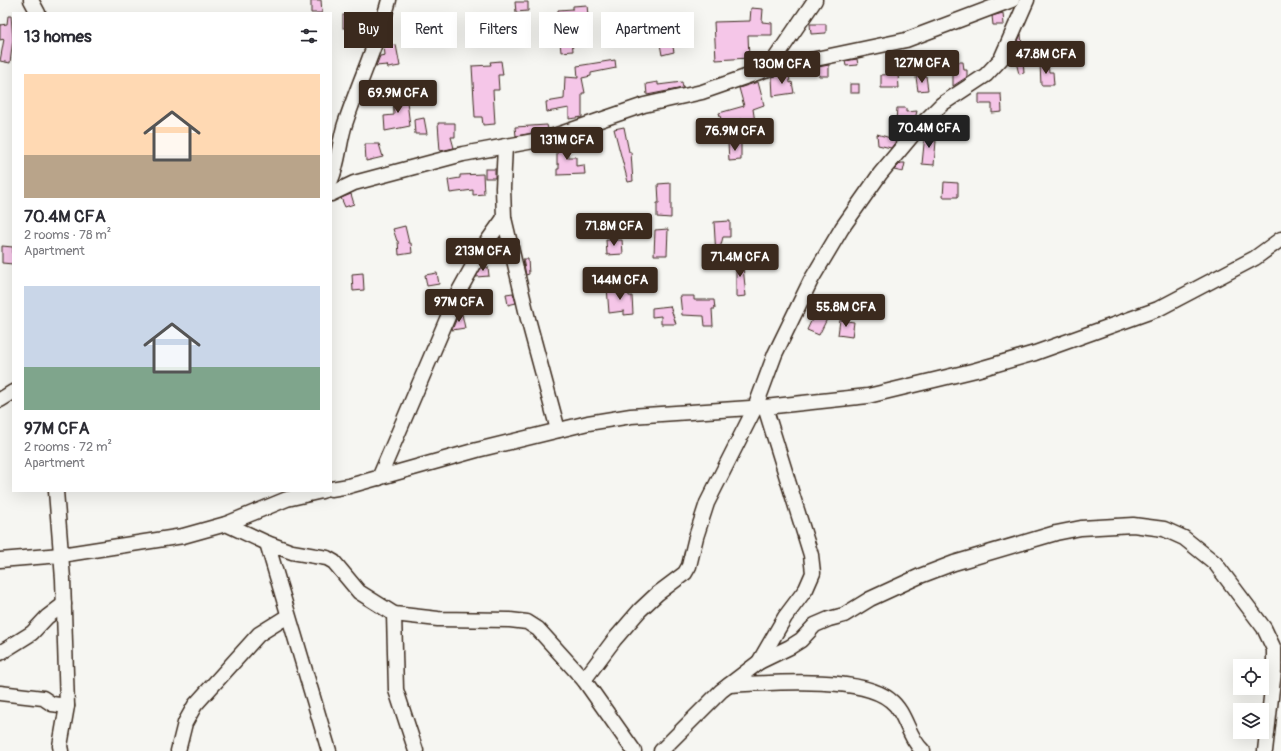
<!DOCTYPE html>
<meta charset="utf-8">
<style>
body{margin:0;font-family:Pangolin,sans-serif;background:#f7f7f7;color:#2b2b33;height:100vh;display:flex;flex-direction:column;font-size:15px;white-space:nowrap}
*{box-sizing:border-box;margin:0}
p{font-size:13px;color:#7c7c81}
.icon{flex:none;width:22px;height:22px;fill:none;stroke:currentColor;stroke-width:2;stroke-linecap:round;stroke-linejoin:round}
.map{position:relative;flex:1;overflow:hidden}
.drawer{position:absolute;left:12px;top:12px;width:320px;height:480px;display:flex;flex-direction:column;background:#fff;border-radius:0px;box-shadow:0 4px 16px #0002}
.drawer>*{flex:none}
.banner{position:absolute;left:344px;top:12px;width:380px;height:36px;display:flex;gap:8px}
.buttons{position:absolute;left:1233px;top:659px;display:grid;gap:8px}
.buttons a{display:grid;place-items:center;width:36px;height:36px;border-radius:0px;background:#fff;box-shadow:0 4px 16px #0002;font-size:20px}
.price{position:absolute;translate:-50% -34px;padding:0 9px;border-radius:4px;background:#3b2a1e;color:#fff;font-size:13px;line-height:26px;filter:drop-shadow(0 1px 2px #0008)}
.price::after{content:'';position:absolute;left:50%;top:24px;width:12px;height:9px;margin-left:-6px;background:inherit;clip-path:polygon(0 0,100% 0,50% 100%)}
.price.active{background:#222;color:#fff}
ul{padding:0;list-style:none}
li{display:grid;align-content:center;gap:8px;height:212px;padding:0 12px}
li span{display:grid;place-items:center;height:124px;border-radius:0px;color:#555}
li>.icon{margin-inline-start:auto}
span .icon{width:72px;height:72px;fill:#fffc;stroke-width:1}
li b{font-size:17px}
h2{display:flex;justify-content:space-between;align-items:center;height:48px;padding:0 12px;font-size:17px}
.tag{padding:0 14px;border-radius:0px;background:#fff;box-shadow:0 4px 16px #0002;font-size:14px;line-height:36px}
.tag.active{background:#3b2a1e;color:#fff}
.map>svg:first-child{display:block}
</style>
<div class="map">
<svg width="1281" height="751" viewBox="0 0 1281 751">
<rect width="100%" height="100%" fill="#f6f6f2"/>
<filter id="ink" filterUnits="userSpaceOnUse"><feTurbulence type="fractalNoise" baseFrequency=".025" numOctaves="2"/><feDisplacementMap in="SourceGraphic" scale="8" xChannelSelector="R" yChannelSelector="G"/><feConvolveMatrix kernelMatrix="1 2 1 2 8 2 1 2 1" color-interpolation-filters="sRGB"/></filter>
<g filter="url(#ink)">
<g fill="#f5c6e8" stroke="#3b2a1e">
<path d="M311,0H321L322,13H311Z"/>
<path d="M515,2H528V11L516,12Z"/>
<path d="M587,5L589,27L571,28L573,51L561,52L559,32L545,33V22H558V10L573,9V6Z"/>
<path d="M751,8L763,9L762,22L772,23V35H748L749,58L716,60L714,22L750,21Z"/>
<path d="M1003,13L1004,25H993L992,16Z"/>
<rect x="343" y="15" width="14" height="13"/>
<path d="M8,16H11L13,39L10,63L0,61L4,39L0,40V25L7,24Z"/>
<path d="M810,24H826V33L811,34Z"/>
<path d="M514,32L516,40L506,43L504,35Z"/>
<path d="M1021,34L1024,73L1019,74L1015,58L1011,57Z"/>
<path d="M672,42L674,52L662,55L660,44Z"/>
<path d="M396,45L400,66L388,68L387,65L376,66L380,56L385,55L384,46Z"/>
<path d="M857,59L858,65L846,66L845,61Z"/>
<path d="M615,60L616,68L591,73V76L582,78L585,93H582V117L569,119V108L547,112L546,102L564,99L565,77L578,78L577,66Z"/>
<path d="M501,61L503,75H498L499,90H493L495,124L483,125L482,117H475L472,66L491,65L490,62Z"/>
<path d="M1047,61L1049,72H1053L1054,85H1041L1040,63Z"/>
<path d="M953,62H963L964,70H967V77L953,86Z"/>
<path d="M829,65V76H819L818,67Z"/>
<path d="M789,73L790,83L792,82L794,93L773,96L772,77Z"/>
<path d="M898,74L899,88H881V75Z"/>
<path d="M926,76L928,90L918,91L916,77Z"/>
<path d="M658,82V85L682,82L683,88L647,95L646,84Z"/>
<path d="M758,82L764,105L753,109L756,129L750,130L749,126L743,127L742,119L723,125L719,113L744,106L739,88Z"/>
<rect x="850" y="84" width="9" height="9"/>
<path d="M406,93L410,126L385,131L384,116L394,115L393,94Z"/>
<path d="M979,94H1001L1002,112L992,113V104H979Z"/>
<path d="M897,108H906V112L917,111L915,119L905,130L907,121H896Z"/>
<path d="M424,118L427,134H415L414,120Z"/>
<path d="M438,123H455V137H451L454,148L440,151Z"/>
<path d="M547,125L548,129L543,131L516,136L515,127Z"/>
<path d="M624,127L629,152H631L632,168L633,181L628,182L614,129Z"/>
<path d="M927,131L934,132L932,141H936L934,165L922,164L925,134Z"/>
<path d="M877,134L897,140L891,148L878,145Z"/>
<path d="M567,140L568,157H576V166L584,165L585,174L557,175V169H559V164H557V148L554,149L553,145Z"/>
<path d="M728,143H741V160L729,161Z"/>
<path d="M365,144H379L383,157L366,161Z"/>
<path d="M901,163H905L903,172L894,170Z"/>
<rect x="485" y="169" width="10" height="9"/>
<path d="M483,174L484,194L473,195V190L450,193L448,180L460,178V175Z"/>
<path d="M944,182L958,183V197H943Z"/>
<path d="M671,183V218L657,217V203H659L658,184Z"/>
<path d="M351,194L354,204L345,207L341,198Z"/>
<path d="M730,221V237H723L718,256H716L714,222Z"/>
<path d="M405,226L409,243H411L412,253L399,255L398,241H397L393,229Z"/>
<path d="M668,229L667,255H654L655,230Z"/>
<path d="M606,240H622L623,254L607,255Z"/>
<path d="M2,246L13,247V264L2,263Z"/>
<path d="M736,257H742L746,296L736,297Z"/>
<path d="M523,259H528L529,274L526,275Z"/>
<path d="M488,267L489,276L476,277L481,268Z"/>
<path d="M363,273L364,290L353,291L352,274Z"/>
<path d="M437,273L439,284L427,286L425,275Z"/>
<path d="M607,287H618L628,289L629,296H632L633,314L624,315V311L609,313Z"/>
<path d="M513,293L516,303L508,305L506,294Z"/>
<path d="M680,296H694V300H714L715,309H712L713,326H705L704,316L682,315Z"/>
<path d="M819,304L827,307L824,318L827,319L819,335L807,330Z"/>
<path d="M670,306L676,324H661V316L652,317V308Z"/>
<path d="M462,314L465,328L452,330L458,315Z"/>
<path d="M840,320L854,322L852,337L838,335Z"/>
</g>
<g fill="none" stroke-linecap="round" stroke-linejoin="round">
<g stroke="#3b2a1e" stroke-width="17">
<g id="street">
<path d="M31,0L38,13"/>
<path d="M768,69L815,0"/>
<path d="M505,146L503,188L504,218L528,319L558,430"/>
<path d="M331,180C339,162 339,142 345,124C359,82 378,42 389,0"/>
<path d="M331,194L354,183L463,154L545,139L644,105L702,92L768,69L906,40L1012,0"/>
<path d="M0,400L13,392"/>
<path d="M379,478L459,291L484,246L504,218"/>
<path d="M331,489L349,486L477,450L588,423L631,416L765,407L868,396L976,370L1035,353L1158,309L1255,258L1281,239"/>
<path d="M56,491L63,579L67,706L60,746L61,751"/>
<path d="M226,524L267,543L292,552L327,558L334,562L359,592L394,614L438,619L510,620L527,622L538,629L584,680L634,751"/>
<path d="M267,543L329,751"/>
<path d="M0,560L61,555L183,536L226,524L287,499L322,491"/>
<path d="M394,614L396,690L416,751"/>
<path d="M0,653L32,633L47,617L64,604"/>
<path d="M759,662L790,647L801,640L815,625L829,619L844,615L870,599L920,576L954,563L1056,533L1081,528L1133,525L1164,529L1184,538L1215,563L1264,628L1274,649V671L1265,751"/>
<path d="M584,680L614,640L640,610L657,594L685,573L689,566L696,537L707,503L755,408L775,354L811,280L842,228L880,174L920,126L942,104L986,75L1001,59L1027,0"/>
<path d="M729,685C768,683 860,675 890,700C906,712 908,738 923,751"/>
<path d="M0,693L43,698L52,704L67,706"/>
<path d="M178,751L185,723L195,705L259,634L288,616"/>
<path d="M661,751L721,691L759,662L785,617L806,589L813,573L811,555L765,407"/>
</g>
</g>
<use href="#street" stroke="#f6f6f2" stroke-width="14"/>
</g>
</g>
</svg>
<div class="buttons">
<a><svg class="icon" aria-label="locate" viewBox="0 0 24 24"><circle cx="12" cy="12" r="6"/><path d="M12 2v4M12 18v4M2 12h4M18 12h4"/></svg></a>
<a><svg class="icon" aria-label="layers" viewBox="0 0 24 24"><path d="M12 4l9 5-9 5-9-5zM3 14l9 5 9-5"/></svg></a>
</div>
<b class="price" style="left:1046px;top:75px">47.8M CFA</b>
<b class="price" style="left:922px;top:84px">127M CFA</b>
<b class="price" style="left:782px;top:85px">130M CFA</b>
<b class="price" style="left:398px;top:114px">69.9M CFA</b>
<b class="price active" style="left:929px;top:149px">70.4M CFA</b>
<b class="price" style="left:735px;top:152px">76.9M CFA</b>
<b class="price" style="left:567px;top:161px">131M CFA</b>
<b class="price" style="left:614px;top:247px">71.8M CFA</b>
<b class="price" style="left:483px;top:272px">213M CFA</b>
<b class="price" style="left:740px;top:278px">71.4M CFA</b>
<b class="price" style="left:620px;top:301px">144M CFA</b>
<b class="price" style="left:459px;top:323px">97M CFA</b>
<b class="price" style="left:846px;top:328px">55.8M CFA</b>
<div class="banner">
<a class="tag active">Buy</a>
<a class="tag">Rent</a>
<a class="tag">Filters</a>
<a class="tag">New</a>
<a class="tag">Apartment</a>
</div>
<section class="drawer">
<h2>13 homes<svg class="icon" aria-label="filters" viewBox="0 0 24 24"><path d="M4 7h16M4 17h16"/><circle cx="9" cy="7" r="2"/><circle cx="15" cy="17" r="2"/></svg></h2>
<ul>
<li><span style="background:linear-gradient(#ffd9b3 65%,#b9a48a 0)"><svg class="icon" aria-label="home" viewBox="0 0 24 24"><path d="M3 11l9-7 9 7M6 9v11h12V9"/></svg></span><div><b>70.4M CFA</b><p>2 rooms · 78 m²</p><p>Apartment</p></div></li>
<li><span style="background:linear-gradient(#c9d6e8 65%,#7fa58c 0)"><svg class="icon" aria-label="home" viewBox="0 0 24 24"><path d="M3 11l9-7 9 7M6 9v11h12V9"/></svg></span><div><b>97M CFA</b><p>2 rooms · 72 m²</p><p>Apartment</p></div></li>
</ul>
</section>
</div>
